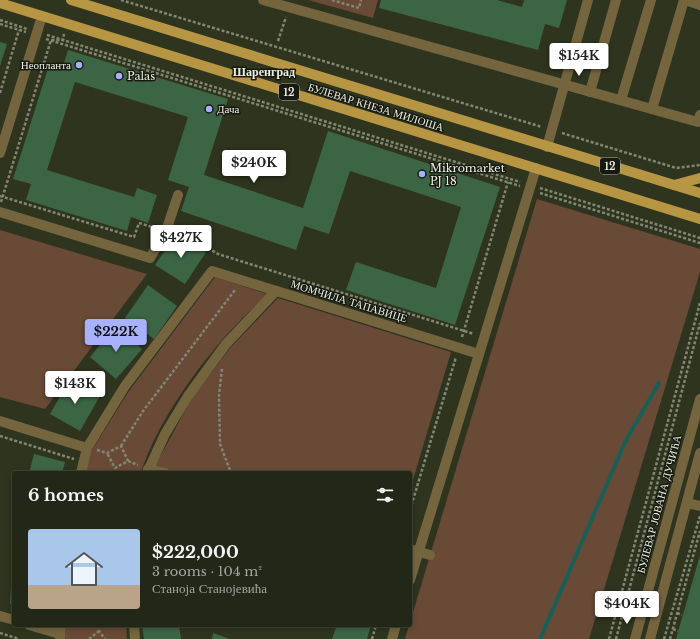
<!DOCTYPE html>
<meta charset="utf-8">
<style>
body{margin:0;font-family:"Libre Baskerville",serif;background:#2f3324;color:#f1f3f6;height:100vh;display:flex;flex-direction:column;font-size:15px;white-space:nowrap}
*{box-sizing:border-box;margin:0}
p{font-size:13px;color:#a3a5a1}
.icon{flex:none;width:22px;height:22px;fill:none;stroke:currentColor;stroke-width:2;stroke-linecap:round;stroke-linejoin:round}
.map{position:relative;flex:1;overflow:hidden}
.drawer{position:absolute;left:12px;top:471px;width:400px;height:156px;display:flex;flex-direction:column;background:#232717;border-radius:4px;box-shadow:0 2px 6px #0003,0 0 0 1px #404436}
.drawer>*{flex:none}
.price{position:absolute;translate:-50% -34px;padding:0 9px;border-radius:4px;background:#fff;color:#222;font-size:13px;line-height:26px;filter:drop-shadow(0 1px 2px #0008)}
.price::after{content:'';position:absolute;left:50%;top:24px;width:12px;height:9px;margin-left:-6px;background:inherit;clip-path:polygon(0 0,100% 0,50% 100%)}
.price.selected{background:#a7b1fc;color:#111}
ul{padding:0;list-style:none}
li{display:flex;align-items:center;gap:12px;height:100px;padding:0 16px}
li+li{border-top:1px solid #404436}
li span{display:grid;place-items:center;flex:none;width:112px;height:80px;border-radius:4px;color:#555}
li>.icon{margin-inline-start:auto}
span .icon{width:48px;height:48px;fill:#fffc;stroke-width:1}
li b{font-size:17px}
h2{display:flex;justify-content:space-between;align-items:center;height:48px;padding:0 16px;font-size:17px}
.map>svg:first-child{display:block}
</style>
<div class="map">
<svg width="700" height="639" viewBox="0 0 700 639">
<rect width="100%" height="100%" fill="#2f341f"/>
<g fill="#684a36">
<path d="M308,0H378L373,18Z"/>
<path d="M537,199L700,249V272L589,639H405Z"/>
<path d="M0,230L147,274L45,409L0,397Z"/>
<path d="M215,277L267,294C252,309 236,324 222,340C191,376 155,427 141,473H85L90,453L129,391Z"/>
<path d="M278,298L451,352L410,490V473H179L155,466L192,398L231,347Z"/>
<path d="M66,625H126L127,639H65Z"/>
</g>
<g fill="none" stroke-linecap="round" stroke-linejoin="round">
<path stroke="#1a5f56" stroke-width="4" d="M540,639L626,440L659,383"/>
</g>
<g fill="#3c6546">
<path d="M381,0H497L522,7L524,0H567L559,28L545,24L538,50L379,8Z"/>
<path d="M0,42L7,44L0,66Z"/>
<path d="M68,50L228,99L204,175L303,208L328,131L500,187L455,325L346,290L356,262L436,288L461,207L350,171L329,234L304,226L296,250L181,211L189,187L168,180L188,117L75,82L47,170L134,197L137,188L157,195L148,223L131,217L127,231L26,200L31,184L13,179L50,62L63,66Z"/>
<path d="M177,233L206,252L185,284L155,265Z"/>
<path d="M148,285L177,306L154,339L125,318Z"/>
<path d="M116,326L142,349L116,379L90,357Z"/>
<path d="M70,379L100,396L80,431L50,414Z"/>
<path d="M34,454L65,462L62,473H29Z"/>
<path d="M700,555V639H676Z"/>
<path d="M12,569H14V604H10Z"/>
<path d="M142,625H179L181,639H144Z"/>
<path d="M337,625H371L367,639H332Z"/>
<path d="M213,633L230,639H212Z"/>
</g>
<g fill="none" stroke-linecap="round" stroke-linejoin="round">
<g stroke="#828775" stroke-width="2.5" stroke-dasharray="3 2" stroke-linecap="butt">
<path d="M121,0L542,127"/>
<path d="M332,0L359,8L361,0"/>
<path d="M0,20L27,29"/>
<path d="M0,24L26,32"/>
<path d="M47,35L520,182"/>
<path d="M46,39L520,186"/>
<path d="M278,41L286,17"/>
<path d="M0,93L19,30"/>
<path d="M562,133L676,168L700,165"/>
<path d="M540,188L700,238"/>
<path d="M540,193L700,243"/>
<path d="M0,196L134,237L139,223L155,228"/>
<path d="M1,202L51,40H63L64,34"/>
<path d="M178,230L218,254L474,334"/>
<path d="M462,337L508,182"/>
<path d="M222,369L219,395L220,444L231,473"/>
<path d="M0,436L74,459"/>
<path d="M121,446L143,411L235,290"/>
<path d="M97,450L107,453L121,446L128,461L115,468L107,453"/>
<path d="M128,461L138,465"/>
<path d="M410,510L456,357"/>
<path d="M677,613L682,615"/>
<path d="M100,625L99,631L105,639"/>
<path d="M673,629L678,631"/>
<path d="M0,633L19,639"/>
<path d="M89,639L99,631"/>
<path d="M372,639L376,625"/>
<path d="M609,639L700,303"/>
<path d="M616,639L700,323"/>
<path d="M664,639L700,516"/>
<path d="M670,639L700,531"/>
</g>
<g stroke="#75653f" stroke-width="10">
<path d="M263,0L698,122L700,115"/>
<path d="M685,0L700,5"/>
<path d="M590,92L616,0"/>
<path d="M621,100L651,0"/>
<path d="M652,109L684,0"/>
<path d="M547,147L588,0"/>
<path d="M0,153L42,16"/>
<path d="M0,212L150,258L166,231L178,195"/>
<path d="M0,421L87,448"/>
<path d="M148,469L165,473"/>
<path d="M81,473L87,448L125,386L212,271L479,354"/>
<path d="M147,473L165,434L188,396L226,344L276,291"/>
<path d="M687,503L700,506"/>
<path d="M410,549L430,555"/>
<path d="M410,580L536,168"/>
<path d="M0,616L14,620"/>
<path d="M29,625L60,634"/>
<path d="M134,625L135,639"/>
<path d="M60,639L61,625"/>
<path d="M392,639L396,625"/>
<path d="M635,639L700,399"/>
<path d="M650,639L700,453"/>
</g>
<g stroke="#b79643" stroke-width="10">
<path d="M71,0L700,193"/>
<path d="M0,3L700,219"/>
<path d="M674,185L700,178"/>
</g>
</g>
<g fill="#a7b1fc" stroke="#181a11" stroke-width="1.5">
<circle cx="79" cy="65" r="4"/>
<circle cx="119" cy="76" r="4"/>
<circle cx="209" cy="109" r="4"/>
<circle cx="422" cy="174" r="4"/>
</g>
<g text-anchor="middle" stroke-width="3" stroke-linejoin="round" paint-order="stroke">
<g fill="#181a11" stroke="#acafa3" stroke-width="1">
<rect x="279" y="84" width="20" height="16" rx="3"/>
<rect x="600" y="158" width="20" height="16" rx="3"/>
</g>
<g font-size="10" font-weight="bold" fill="#ebefe2">
<text x="289" y="96">12</text>
<text x="610" y="170">12</text>
</g>
<g font-size="11" fill="#ebefe2" stroke="#181a11" text-anchor="start">
<text x="71" y="69" text-anchor="end">Неопланта</text>
<text x="127" y="80">Palas</text>
<text x="217" y="113">Дача</text>
<text x="430" y="172">Mikromarket<tspan x="430" dy="13">PJ 18</tspan></text>
</g>
<g font-size="11" fill="#ebefe2" stroke="#181a11">
<text transform="translate(376 107) rotate(17)" y="4">БУЛЕВАР КНЕЗА МИЛОША</text>
<text transform="translate(349 301) rotate(17)" y="4">МОМЧИЛА ТАПАВИЦЕ</text>
<text transform="translate(659 504) rotate(-75)" y="4">БУЛЕВАР ЈОВАНА ДУЧИЋА</text>
</g>
<g font-size="12" font-weight="bold" fill="#ebefe2" stroke="#181a11">
<text x="264" y="76">Шаренград</text>
</g>
</g>
</svg>
<b class="price" style="left:579px;top:77px">$154K</b>
<b class="price" style="left:254px;top:184px">$240K</b>
<b class="price" style="left:181px;top:259px">$427K</b>
<b class="price selected" style="left:116px;top:353px">$222K</b>
<b class="price" style="left:75px;top:405px">$143K</b>
<b class="price" style="left:627px;top:625px">$404K</b>
<section class="drawer">
<h2>6 homes<svg class="icon" aria-label="filters" viewBox="0 0 24 24"><path d="M4 7h16M4 17h16"/><circle cx="9" cy="7" r="2"/><circle cx="15" cy="17" r="2"/></svg></h2>
<ul>
<li><span style="background:linear-gradient(#a9c7e8 70%,#b9a48a 0)"><svg class="icon" aria-label="home" viewBox="0 0 24 24"><path d="M3 11l9-7 9 7M6 9v11h12V9"/></svg></span><div><b>$222,000</b><p>3 rooms · 104 m²</p><p>Станоја Станојевића</p></div></li>
</ul>
</section>
</div>
